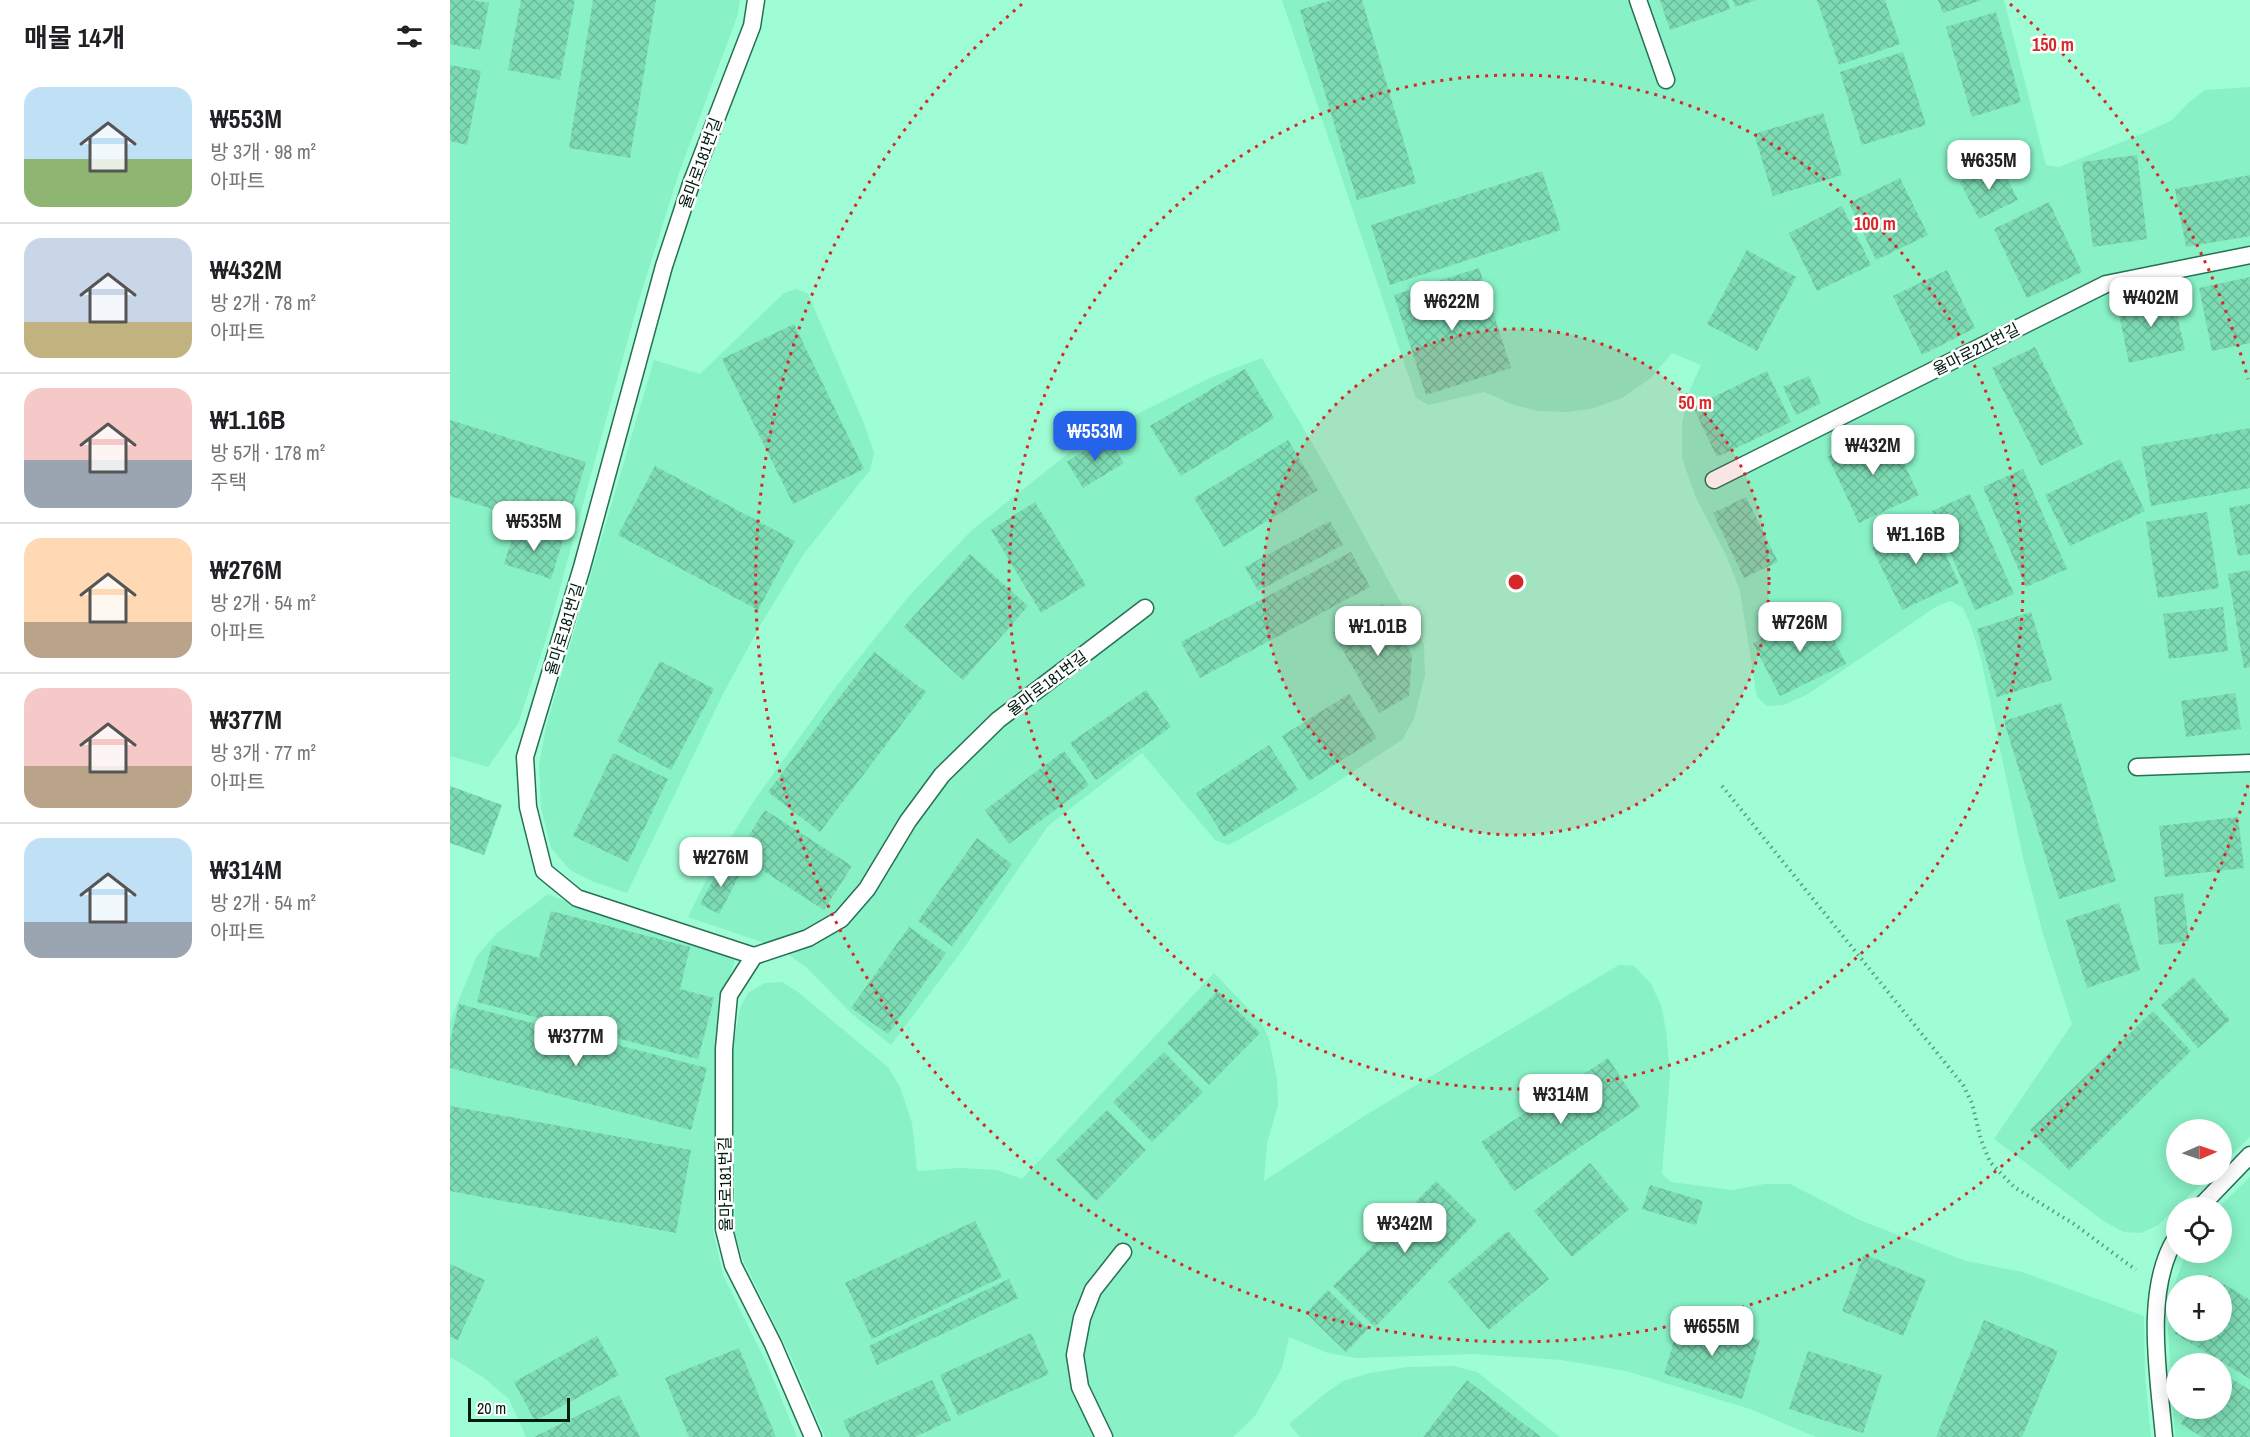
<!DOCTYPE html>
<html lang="ko">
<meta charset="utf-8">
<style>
body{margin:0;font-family:"Archivo Narrow","Noto Sans KR",sans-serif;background:#f2f2f2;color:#202124;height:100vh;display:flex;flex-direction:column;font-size:22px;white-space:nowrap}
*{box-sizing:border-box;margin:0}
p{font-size:20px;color:#757577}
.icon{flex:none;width:33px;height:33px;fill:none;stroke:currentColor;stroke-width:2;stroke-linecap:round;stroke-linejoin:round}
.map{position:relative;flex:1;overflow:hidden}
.panel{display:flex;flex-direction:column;background:#fff;width:450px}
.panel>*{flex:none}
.needle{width:39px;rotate:88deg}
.fabs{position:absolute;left:1716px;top:1119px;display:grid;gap:12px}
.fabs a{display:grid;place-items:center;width:66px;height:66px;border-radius:50%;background:#fff;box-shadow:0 3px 15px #0003;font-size:30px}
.scale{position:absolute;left:18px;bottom:15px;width:102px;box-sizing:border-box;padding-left:6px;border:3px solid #001b10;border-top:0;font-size:16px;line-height:21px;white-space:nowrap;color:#001b10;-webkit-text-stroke:4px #fff;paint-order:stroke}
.price{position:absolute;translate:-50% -51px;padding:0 14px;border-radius:12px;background:#fff;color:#222;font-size:20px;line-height:39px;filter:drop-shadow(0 2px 3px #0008)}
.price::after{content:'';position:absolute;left:50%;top:36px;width:18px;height:14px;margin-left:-9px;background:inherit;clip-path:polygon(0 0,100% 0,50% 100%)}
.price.current{background:#2563eb;color:#fff}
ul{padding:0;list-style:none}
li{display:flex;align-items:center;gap:18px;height:150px;padding:0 24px}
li+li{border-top:2px solid #e0e0e0}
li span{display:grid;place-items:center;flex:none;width:168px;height:120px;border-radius:18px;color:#555}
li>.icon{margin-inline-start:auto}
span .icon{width:72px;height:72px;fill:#fffc;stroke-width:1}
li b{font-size:26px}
h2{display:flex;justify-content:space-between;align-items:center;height:72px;padding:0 24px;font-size:26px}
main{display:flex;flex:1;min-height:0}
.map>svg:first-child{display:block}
</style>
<main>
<section class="panel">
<h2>매물 14개<svg class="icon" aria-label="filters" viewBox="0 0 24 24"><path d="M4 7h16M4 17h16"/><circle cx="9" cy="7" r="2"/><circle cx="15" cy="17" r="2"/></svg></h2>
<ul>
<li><span style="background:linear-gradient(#bfe0f5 60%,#8fb573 0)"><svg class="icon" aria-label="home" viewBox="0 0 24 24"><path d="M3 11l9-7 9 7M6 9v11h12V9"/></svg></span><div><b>₩553M</b><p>방 3개 · 98 m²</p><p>아파트</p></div></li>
<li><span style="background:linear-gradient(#c9d6e8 70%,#c2b280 0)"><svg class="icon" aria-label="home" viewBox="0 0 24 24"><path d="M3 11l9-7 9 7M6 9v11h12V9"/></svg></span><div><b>₩432M</b><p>방 2개 · 78 m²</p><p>아파트</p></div></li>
<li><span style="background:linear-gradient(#f6c9c9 60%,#9aa5b1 0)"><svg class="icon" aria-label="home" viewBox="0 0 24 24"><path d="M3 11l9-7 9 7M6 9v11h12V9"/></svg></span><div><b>₩1.16B</b><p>방 5개 · 178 m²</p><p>주택</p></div></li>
<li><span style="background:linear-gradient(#ffd9b3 70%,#b9a48a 0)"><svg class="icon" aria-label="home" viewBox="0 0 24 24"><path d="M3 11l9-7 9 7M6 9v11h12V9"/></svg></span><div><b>₩276M</b><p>방 2개 · 54 m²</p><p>아파트</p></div></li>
<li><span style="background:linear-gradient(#f6c9c9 65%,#b9a48a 0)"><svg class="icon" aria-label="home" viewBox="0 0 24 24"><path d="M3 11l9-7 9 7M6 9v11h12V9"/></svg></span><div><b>₩377M</b><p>방 3개 · 77 m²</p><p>아파트</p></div></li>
<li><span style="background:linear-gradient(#bfe0f5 70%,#9aa5b1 0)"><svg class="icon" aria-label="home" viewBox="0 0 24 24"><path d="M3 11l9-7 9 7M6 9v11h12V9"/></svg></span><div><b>₩314M</b><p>방 2개 · 54 m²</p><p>아파트</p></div></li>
</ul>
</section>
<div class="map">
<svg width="1800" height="1437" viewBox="0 0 1800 1437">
<defs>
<pattern id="building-cross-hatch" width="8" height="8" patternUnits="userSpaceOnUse" patternTransform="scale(1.5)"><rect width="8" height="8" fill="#7ddbb4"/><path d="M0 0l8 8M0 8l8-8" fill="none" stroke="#6abb9a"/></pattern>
</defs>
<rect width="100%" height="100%" fill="#9efdd4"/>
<g fill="#88f1c5" fill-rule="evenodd">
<path d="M0,0H290L288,14L228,176L188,303L97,636L68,724L38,767L0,756Z"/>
<path d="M832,0H1554L1596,165L1609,167L1692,134L1722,120L1738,103L1755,90L1800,87V1137L1772,1164V1130H1726V1174L1761,1175L1708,1225L1691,1233L1674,1232L1655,1222L1544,1139L1622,1024L1593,934L1573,857L1531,659L1521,626L1513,608L1500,601L1487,606L1358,694L1334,705L1317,706L1307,697L1290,591L1276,555L1246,498L1232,458V424L1238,394L1251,365L1222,353L1201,378L1172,398L1141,409L1116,412L1088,411L1064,405L1034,392L979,405L966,398Z"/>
<path d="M346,289L358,294L415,426L424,453L420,470L353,555L311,624L274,692L177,893L144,882L120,870L101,848L91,808L89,765L96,727L204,360L250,374L334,293Z"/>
<path d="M812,358L882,477L974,645L975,675L964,719L952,740L867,795L779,845L765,840L692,753L598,826L511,952L441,1045L403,1015L356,967L338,954L306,940L238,917L265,862L306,798L388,684L460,595L522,530L620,452L679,418L764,376Z"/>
<path d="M98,894L128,906L276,954L285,961L275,989L267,1051L263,1230L273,1275L318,1366L347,1437H76L59,1399L33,1377L0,1357V1021L27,956L47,933Z"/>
<path d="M1169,965L1184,966L1201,984L1211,1005L1216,1030L1220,1074L1212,1174L1221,1182L1282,1190L1315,1184H1340L1412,1221L1516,1261L1572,1272L1694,1316L1695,1376L1701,1437H1366L1300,1409L1176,1371L1112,1360L1022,1354L907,1358L878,1353L839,1337L832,1368L805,1416L783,1437H375L341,1357L293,1260L285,1234L283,1048L290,1008L298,993L315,983L332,982L348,992L438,1067L450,1087L462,1123L467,1171L510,1168L547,1170L572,1179L764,973L811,1022L819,1039L827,1079L828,1105L817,1143L814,1181L919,1113Z"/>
<path d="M1800,1177V1437H1725L1718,1330L1722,1291L1736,1253L1772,1252V1208L1769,1207ZM1726,1286H1772V1330H1726ZM1726,1364H1772V1408H1726Z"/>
<path d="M1003,1366L1027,1372L1110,1437H850L839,1424L873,1395L893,1381L920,1373L958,1367Z"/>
</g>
<g fill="url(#building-cross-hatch)">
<path d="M0,0H22L39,3L30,50L0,44Z"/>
<path d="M71,0H125L110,80L58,70Z"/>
<path d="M143,0H206L180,158L119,148Z"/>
<path d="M882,0H912L966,183L907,200L850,10Z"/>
<path d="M1210,0H1277L1280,9L1220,30Z"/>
<path d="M1283,0H1306L1285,7Z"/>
<path d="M1367,0H1435L1450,44L1389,65Z"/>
<path d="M1488,0H1532L1493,13Z"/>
<path d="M1546,12L1571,102L1522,117L1496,27Z"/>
<path d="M1453,52L1476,125L1412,145L1390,72Z"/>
<path d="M0,65L31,71L17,145L0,141Z"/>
<path d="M1373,113L1392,175L1323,196L1304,134Z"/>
<path d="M1687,155L1697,239L1643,247L1632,162Z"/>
<path d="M1549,162L1568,200L1529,219L1510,182Z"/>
<path d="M1092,171L1111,230L940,285L921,225Z"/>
<path d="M1800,175V236L1736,247L1725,189Z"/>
<path d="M1450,178L1478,235L1426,260L1399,203Z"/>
<path d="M1599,202L1632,272L1577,298L1544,229Z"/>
<path d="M1392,206L1421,265L1367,291L1339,233Z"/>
<path d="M1297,250L1346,277L1307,351L1257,324Z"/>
<path d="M1029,268L1061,368L976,395L944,295Z"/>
<path d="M1497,270L1525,328L1472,355L1443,296Z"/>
<path d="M1800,277V343L1762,351L1749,288Z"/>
<path d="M1722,293L1735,350L1679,363L1667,304Z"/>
<path d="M344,324L414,469L343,504L272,359Z"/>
<path d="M1585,347L1633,444L1591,466L1542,368Z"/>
<path d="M795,369L824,418L731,476L700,426Z"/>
<path d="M1317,371L1341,422L1267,457L1243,407Z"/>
<path d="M1359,376L1371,403L1346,415L1333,387Z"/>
<path d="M0,420L136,462L115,531L0,496Z"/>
<path d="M1437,428L1469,495L1409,523L1378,457Z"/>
<path d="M1800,428V488L1701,506L1691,447Z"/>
<path d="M657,436L674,463L633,488L617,462Z"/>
<path d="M838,440L868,490L774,547L744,498Z"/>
<path d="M1670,459L1695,511L1620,546L1595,495Z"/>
<path d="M205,466L345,541L308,610L168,535Z"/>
<path d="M1573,469L1617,569L1576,587L1533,487Z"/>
<path d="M1520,494L1564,594L1525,610L1482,511Z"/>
<path d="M1296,497L1328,562L1294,578L1263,513Z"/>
<path d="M585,502L636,585L591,613L541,530Z"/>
<path d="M1800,504V554L1788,556L1779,508Z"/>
<path d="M1757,512L1769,588L1708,598L1696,522Z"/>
<path d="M880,521L893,545L808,591L795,567Z"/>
<path d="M1480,521L1509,583L1452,610L1422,548Z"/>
<path d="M66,526L113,540L101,579L54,564Z"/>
<path d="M901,552L920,587L750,678L731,642Z"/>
<path d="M520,554L578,606L513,680L454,627Z"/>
<path d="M1800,570V667L1794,668L1778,574Z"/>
<path d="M933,604L962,655L959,696L929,713L883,633Z"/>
<path d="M1773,607L1778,651L1719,659L1713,614Z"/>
<path d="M1369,610L1396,664L1330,696L1303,643Z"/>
<path d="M1581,612L1602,680L1547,697L1527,629Z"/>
<path d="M424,652L476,692L370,832L318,792Z"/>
<path d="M210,661L264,689L221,770L167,741Z"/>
<path d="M696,690L721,727L646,780L620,743Z"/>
<path d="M1785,693L1791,729L1736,737L1731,701Z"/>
<path d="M899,694L927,738L859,781L832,736Z"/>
<path d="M1611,703L1666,881L1609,899L1554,721Z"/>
<path d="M819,745L848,790L774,837L746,793Z"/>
<path d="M614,751L639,785L559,844L535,810Z"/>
<path d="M163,753L218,779L178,862L123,836Z"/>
<path d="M0,786L52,805L34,855L0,843Z"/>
<path d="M315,810L402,866L374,910L287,854Z"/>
<path d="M1788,817L1794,868L1715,877L1709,826Z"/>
<path d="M527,838L562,864L502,946L468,921Z"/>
<path d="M274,861L292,871L269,914L250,904Z"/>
<path d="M1733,893L1739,941L1709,945L1704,897Z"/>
<path d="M1669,903L1690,970L1637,988L1616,920Z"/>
<path d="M101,911L240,947L230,989L264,998L248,1059L27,1002L42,945L89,958Z"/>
<path d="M459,927L496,953L438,1034L401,1008Z"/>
<path d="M1743,977L1780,1020L1748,1048L1711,1005Z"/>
<path d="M768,991L810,1033L759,1085L717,1043Z"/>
<path d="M9,1004L257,1068L241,1130L0,1068V1041Z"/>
<path d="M1703,1011L1741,1051L1619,1170L1580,1130Z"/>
<path d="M714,1052L753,1092L702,1142L663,1102Z"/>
<path d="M1158,1058L1190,1107L1064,1191L1031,1142Z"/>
<path d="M0,1106L241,1150L226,1233L0,1191Z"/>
<path d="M657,1110L696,1150L646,1201L606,1160Z"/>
<path d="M1140,1163L1179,1209L1122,1257L1084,1211Z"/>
<path d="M986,1181L1027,1221L925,1327L883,1286Z"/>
<path d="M1200,1185L1253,1201L1246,1225L1192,1209Z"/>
<path d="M525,1221L552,1277L422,1339L395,1283Z"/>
<path d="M1058,1231L1099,1279L1039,1330L998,1282Z"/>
<path d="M1414,1254L1476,1280L1453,1336L1392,1311Z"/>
<path d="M0,1264L35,1280L8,1340L0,1337Z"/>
<path d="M1759,1275L1800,1300V1379L1724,1333L1726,1330H1772V1286H1752Z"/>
<path d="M559,1279L568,1298L427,1365L419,1346Z"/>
<path d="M878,1290L918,1329L896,1352L856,1313Z"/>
<path d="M1232,1315L1310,1340L1292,1399L1214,1374Z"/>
<path d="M1534,1320L1608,1351L1572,1437H1486Z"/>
<path d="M581,1333L599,1374L508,1416L490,1375Z"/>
<path d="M147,1336L169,1375L85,1421L64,1382Z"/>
<path d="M289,1348L326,1437H239L215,1378Z"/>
<path d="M1358,1351L1432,1375L1413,1433L1339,1409Z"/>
<path d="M1772,1373L1800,1390V1437H1752L1731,1424L1740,1408H1772Z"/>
<path d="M482,1380L501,1420L465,1437H400L393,1421Z"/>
<path d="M1017,1380L1091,1437H973Z"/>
<path d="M169,1395L190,1437H84Z"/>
</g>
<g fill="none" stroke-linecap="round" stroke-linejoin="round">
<g stroke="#267055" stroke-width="19">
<g id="lane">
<path d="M1188,0L1216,80"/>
<path d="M1264,480L1656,284L1800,255"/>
<path d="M1687,767L1800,763"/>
<path d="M304,956L127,898L94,871L78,807L75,757L132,567L214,266L241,184L302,26L306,0"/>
<path d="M1749,1208L1800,1155"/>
<path d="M363,1437L323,1344L283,1265L274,1229V1049L279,995L304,956L358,938L391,919L417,889L458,821L492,775L548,720L695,608"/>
<path d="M654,1437L630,1387L625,1355L632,1318L643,1290L673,1252"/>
<path d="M1714,1437C1709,1378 1693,1290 1726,1238"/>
</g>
</g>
<path stroke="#5a9b7f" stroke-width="4" stroke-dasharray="1.5 4.5" stroke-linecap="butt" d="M1272,786L1513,1085L1522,1103L1531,1140L1540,1162L1564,1187L1624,1224L1686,1270"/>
<use href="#lane" stroke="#fff" stroke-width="16"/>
</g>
<circle cx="1066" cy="582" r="253" fill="#d62828" fill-opacity=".12"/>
<g fill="none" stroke="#d62828" stroke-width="3" stroke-dasharray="3 6">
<circle cx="1066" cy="582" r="253"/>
<circle cx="1066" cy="582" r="507"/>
<path d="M1798 785A760 760 0 1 1 572 4M1560 4A760 760 0 0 1 1798 379"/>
</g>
<g text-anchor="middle" stroke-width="5" stroke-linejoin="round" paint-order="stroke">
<g font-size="16" fill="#001b10" stroke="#fff">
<text transform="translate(250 163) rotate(-70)" y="6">율마로181번길</text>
<text transform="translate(1526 349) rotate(-27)" y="6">율마로211번길</text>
<text transform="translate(114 629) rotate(-73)" y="6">율마로181번길</text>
<text transform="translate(597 683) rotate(-37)" y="6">율마로181번길</text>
<text transform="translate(275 1184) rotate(-91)" y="6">율마로181번길</text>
</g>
</g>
<circle cx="1066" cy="582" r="9" fill="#d62828" stroke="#fff" stroke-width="3"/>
<g font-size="18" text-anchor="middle" font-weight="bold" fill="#d62828" stroke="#fff" stroke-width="5" stroke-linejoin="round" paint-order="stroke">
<text x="1603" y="51">150 m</text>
<text x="1425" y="230">100 m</text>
<text x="1245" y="409">50 m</text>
</g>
</svg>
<div class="fabs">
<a><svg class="needle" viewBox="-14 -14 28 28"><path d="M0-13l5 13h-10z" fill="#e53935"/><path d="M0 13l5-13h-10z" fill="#757577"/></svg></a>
<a><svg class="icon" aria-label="locate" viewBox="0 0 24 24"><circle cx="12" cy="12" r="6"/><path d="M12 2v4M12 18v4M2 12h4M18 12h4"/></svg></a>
<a>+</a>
<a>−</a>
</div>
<div class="scale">20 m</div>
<b class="price" style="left:1539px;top:191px">₩635M</b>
<b class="price" style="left:1701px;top:328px">₩402M</b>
<b class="price" style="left:1002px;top:332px">₩622M</b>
<b class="price current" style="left:645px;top:462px">₩553M</b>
<b class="price" style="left:1423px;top:476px">₩432M</b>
<b class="price" style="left:84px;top:552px">₩535M</b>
<b class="price" style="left:1466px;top:565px">₩1.16B</b>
<b class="price" style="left:1350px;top:653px">₩726M</b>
<b class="price" style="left:928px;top:657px">₩1.01B</b>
<b class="price" style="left:271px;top:888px">₩276M</b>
<b class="price" style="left:126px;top:1067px">₩377M</b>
<b class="price" style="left:1111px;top:1125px">₩314M</b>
<b class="price" style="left:955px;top:1254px">₩342M</b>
<b class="price" style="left:1262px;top:1357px">₩655M</b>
</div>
</main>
